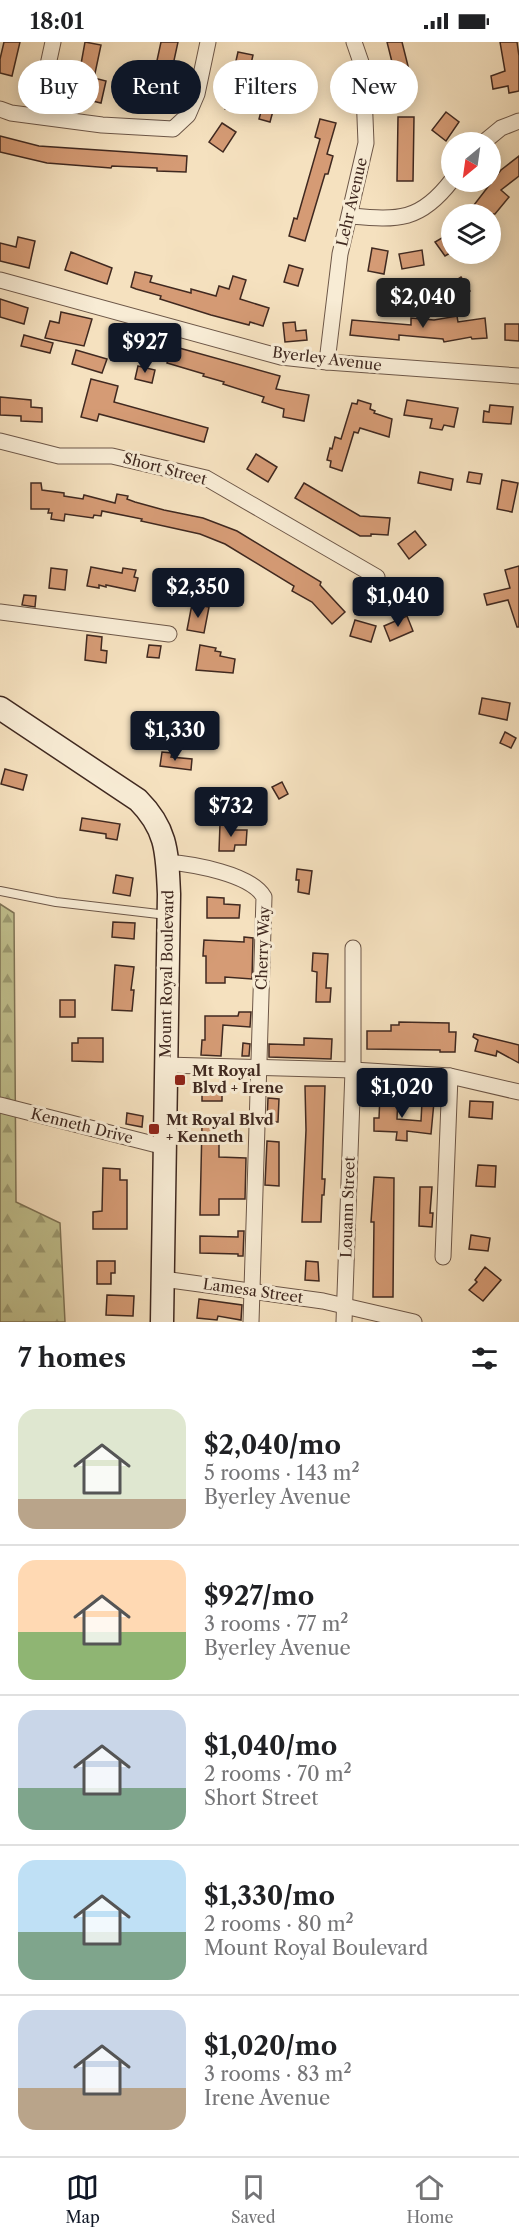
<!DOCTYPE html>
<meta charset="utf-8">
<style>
body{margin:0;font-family:"Libre Caslon Text",serif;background:#f6f6f6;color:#202124;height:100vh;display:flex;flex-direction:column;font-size:22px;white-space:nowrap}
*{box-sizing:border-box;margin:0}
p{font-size:20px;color:#757577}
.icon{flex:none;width:33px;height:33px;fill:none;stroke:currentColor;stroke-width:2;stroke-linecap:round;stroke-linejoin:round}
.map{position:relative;height:1280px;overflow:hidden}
.side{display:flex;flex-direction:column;background:#fff;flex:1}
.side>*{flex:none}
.guide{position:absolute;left:18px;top:18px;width:483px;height:54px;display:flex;gap:12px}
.needle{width:39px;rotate:209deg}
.tools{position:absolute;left:441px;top:90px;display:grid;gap:12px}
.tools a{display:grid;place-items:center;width:60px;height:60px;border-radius:50%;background:#fff;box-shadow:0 3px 15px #0003;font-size:30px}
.price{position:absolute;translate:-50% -51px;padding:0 14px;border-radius:6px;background:#111827;color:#fff;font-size:20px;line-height:39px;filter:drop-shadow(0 2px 3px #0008)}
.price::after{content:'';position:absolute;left:50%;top:36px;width:18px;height:14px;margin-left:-9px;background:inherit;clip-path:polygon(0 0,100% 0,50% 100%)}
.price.current{background:#222;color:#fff}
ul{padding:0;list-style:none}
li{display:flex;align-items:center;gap:18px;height:150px;padding:0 18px}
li+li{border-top:2px solid #e0e0e0}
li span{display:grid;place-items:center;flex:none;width:168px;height:120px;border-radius:18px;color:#555}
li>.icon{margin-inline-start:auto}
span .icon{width:72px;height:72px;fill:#fffc;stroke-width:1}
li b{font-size:26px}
h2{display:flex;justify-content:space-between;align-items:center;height:72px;padding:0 18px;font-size:26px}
.tag{padding:0 21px;border-radius:27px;background:#fff;box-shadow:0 3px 15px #0003;font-size:21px;line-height:54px}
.tag.current{background:#111827;color:#fff}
.status{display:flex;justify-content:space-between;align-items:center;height:42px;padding:0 30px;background:#fff;direction:ltr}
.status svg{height:16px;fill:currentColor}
.tabs{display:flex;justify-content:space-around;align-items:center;height:84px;border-top:2px solid #e0e0e0;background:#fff;font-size:16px;color:#757577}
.tabs a{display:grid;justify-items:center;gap:3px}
.tabs .current{color:#111827}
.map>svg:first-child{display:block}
</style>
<div class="status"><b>18:01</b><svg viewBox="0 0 49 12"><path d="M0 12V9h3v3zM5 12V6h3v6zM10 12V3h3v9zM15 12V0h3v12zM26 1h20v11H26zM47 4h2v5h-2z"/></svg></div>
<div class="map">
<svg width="519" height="1280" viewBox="0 0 519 1280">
<defs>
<pattern id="forest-firs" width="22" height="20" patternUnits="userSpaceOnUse" patternTransform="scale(1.5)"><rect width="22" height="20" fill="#c1c18f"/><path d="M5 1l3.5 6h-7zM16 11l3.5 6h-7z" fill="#9e9d74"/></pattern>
</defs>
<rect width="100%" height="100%" fill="#f5e1bf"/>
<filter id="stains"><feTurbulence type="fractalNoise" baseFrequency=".00333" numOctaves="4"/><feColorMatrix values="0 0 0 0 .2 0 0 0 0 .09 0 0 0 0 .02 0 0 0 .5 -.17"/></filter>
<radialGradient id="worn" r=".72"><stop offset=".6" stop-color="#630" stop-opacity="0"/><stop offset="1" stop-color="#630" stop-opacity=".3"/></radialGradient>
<path fill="url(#forest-firs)" stroke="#807558" stroke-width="1.5" d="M0,862L14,871L16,1160L60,1181L65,1280H0Z"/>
<g fill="#d59b75" stroke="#402920" stroke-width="1.5">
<path d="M4,0H20L12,34L0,31V17Z"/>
<path d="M85,0L101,3L94,36L106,39L101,61L88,58L89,52L80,49L86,23L81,22Z"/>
<path d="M161,0H178L173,23L168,22L159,56L138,51L142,34L153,37Z"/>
<path d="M387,0H402L410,32L412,46H409L410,52L397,54L394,32H395Z"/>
<path d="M500,0H517L519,14V49L509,51L508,44L493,47L491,34L505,29Z"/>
<path d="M238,10L253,13L251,22L266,25L264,38L248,35L241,70L225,67Z"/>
<path d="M262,66L273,69L270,80L259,77Z"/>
<path d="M446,70L459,80L446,99L432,88Z"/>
<path d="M398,75H414L413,139H397Z"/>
<path d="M320,77L336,81L327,112L333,114L328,132H325L305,199L289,194L294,176L297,177L320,97L315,95Z"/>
<path d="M222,81L236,90L223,110L209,100Z"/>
<path d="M0,94L39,104L187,114L186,130L157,129V126L112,124L111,126L47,121L0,110Z"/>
<path d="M519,114V134L501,148L509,155L495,172H467L501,128Z"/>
<path d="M452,190V210L445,214L435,200Z"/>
<path d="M18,195L35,199L29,226L0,219V201L16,205Z"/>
<path d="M372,206L388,209L384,232L368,229Z"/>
<path d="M422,208L424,223L402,227L399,212Z"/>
<path d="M71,210L112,226L107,242L65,228Z"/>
<path d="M289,223L303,227L298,244L284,240Z"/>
<path d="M135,230L152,234L150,240L191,251V247L216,254L219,244L229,247L233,234L246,238L240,257L269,266L263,284L250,280L249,283L211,273L160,257L161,254L136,247L131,245Z"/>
<path d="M461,235L470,249L459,256L450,242Z"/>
<path d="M0,257L28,266L24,282L0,275Z"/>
<path d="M61,270L92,277L84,304L45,296L50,279L59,281Z"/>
<path d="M457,274L458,280L485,276L487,296L472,297L471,295L444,300L443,297L399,293V298L350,293L352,278L411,283V276L434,278Z"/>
<path d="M295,280L296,289L306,288L307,298L285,300L283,281Z"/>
<path d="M505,282H519V299L505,298Z"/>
<path d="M118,284L131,287L130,292L136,294L130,319L111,314Z"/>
<path d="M24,293L53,301L50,311L21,304Z"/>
<path d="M172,304L280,334L276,347L309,353L304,379L283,375L284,367L262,360L264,355L223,342L224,340L203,334L204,332L167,321Z"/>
<path d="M76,308L107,317L102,331L72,322Z"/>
<path d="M138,324L155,328L152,341L135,337Z"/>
<path d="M91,337L118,344L114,360L208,386L204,400L99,372L97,379L81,375Z"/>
<path d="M0,355L31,358V365L42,366V380L21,379V374L0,373Z"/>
<path d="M358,358L371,362L370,367L375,369L374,371L392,377L389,395L360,386L358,391L354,390L342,429L330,425L331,419L327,418L330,406L332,407L335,395L341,397L352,361L357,362Z"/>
<path d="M407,358L458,366L454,385L444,383L442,388L430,386L432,377L404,373Z"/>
<path d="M490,363L513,365L511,382L483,380L484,369L489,370Z"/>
<path d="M256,412L277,425L268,440L247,427Z"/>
<path d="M420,430L453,437L451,448L418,441Z"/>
<path d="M469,430L482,432L480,442L467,440Z"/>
<path d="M502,438L518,441L512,470L497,467Z"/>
<path d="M31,441H41L42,448L64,451V454L83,457L84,453L115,461L117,452L128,454L127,457L135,460L164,468L203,476L237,489L321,540L320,543L345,570L332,582L312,560L292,549L294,544L225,502L200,492L141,479L142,477L102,469L101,474L94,473L93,476L65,472L64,479L51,477L52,471H48L49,467H31Z"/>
<path d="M304,441L360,474L390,476L388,493L371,492V494H360L295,456Z"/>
<path d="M415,489L426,503L409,517L398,502Z"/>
<path d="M519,524V585H517L508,558L487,563L484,552L510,546L505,528Z"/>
<path d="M91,525L122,531L123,526L136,528L134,535L138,536L135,549L106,543V545L99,543V546L87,544Z"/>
<path d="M51,526L67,528L65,548L49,546Z"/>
<path d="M158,537L178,540L176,555L156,552Z"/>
<path d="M24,553L36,554L35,565L22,563Z"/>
<path d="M192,562L209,565L204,591L187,588Z"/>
<path d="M407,574L413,589L390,599L384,584Z"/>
<path d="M355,578L376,584L371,600L350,594Z"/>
<path d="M87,593L102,595L101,608L107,609L106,621L85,618Z"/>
<path d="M149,603L161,604L159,616L147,615Z"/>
<path d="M200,603L216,606L215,609L221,610L220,614L235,617L233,631L196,628Z"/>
<path d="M482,656L510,661L507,678L479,672Z"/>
<path d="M505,690L516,696L511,706L500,701Z"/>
<path d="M162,710L172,711L171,715L192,717L191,728L160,724Z"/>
<path d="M5,727L27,733L23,748L1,742Z"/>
<path d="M282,740L288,752L279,757L272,745Z"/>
<path d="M82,776L120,782L117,798L106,796V792L80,788Z"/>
<path d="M220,782H234V788H247L246,803H235L234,809H219Z"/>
<path d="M297,827L312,829L309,852L298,850L299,838H296Z"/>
<path d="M116,833L133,836L130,854L113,851Z"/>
<path d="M207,855L224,856V862L240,863L239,876H207Z"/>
<path d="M113,880L135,881L134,897L112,895Z"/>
<path d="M244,895L253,896L252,937L225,935V941H206V914H203L204,898L244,900Z"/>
<path d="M313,911L328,912L326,946H331L330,960H316L317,930L312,929Z"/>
<path d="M115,923L134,925L131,948H134L132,969L112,968Z"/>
<rect x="60" y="958" width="15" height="17"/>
<path d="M239,970H251L250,985L223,983L221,1014L201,1013L202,998H205V974H238Z"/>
<path d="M399,980L449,981V990H456L455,1010H440V1008L367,1007V989H391V983H399Z"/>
<path d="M474,992L519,1003V1021L497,1009L496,1014L475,1009L478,998L473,995Z"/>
<path d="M78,996H103V1020L72,1019V1001H78Z"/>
<path d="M304,996L332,997L331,1017L269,1015V1002L304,1003Z"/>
<path d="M243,1001L250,1002L249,1014H242Z"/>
<rect x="202" y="1042" width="20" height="17"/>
<path d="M305,1044H325L322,1137H325L324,1153H322L321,1180H302L306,1088Z"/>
<path d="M380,1053L398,1054L397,1077L421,1079L422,1060H434L431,1092L407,1089V1099L396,1098L397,1090L374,1089V1076H379Z"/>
<path d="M268,1056L279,1057L278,1080H267Z"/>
<path d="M470,1059L493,1060L492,1077L469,1075Z"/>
<path d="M127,1071L143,1074L142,1085L126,1082Z"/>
<path d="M202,1083H215V1097L219,1098V1115L246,1116L245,1157H219V1173H200Z"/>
<path d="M267,1099L279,1100V1144L265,1143Z"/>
<path d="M478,1123L496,1124L495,1145L476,1144Z"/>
<path d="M103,1126L120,1127V1138H127V1187H93V1170L102,1169Z"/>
<path d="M374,1135L394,1136L393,1255H373L374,1180H371Z"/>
<path d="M420,1145H432L430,1171H433L432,1185L419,1184Z"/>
<path d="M238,1189H244L243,1214H238V1212L200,1211V1194L238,1195Z"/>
<path d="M471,1193L490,1196L488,1209L469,1207Z"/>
<path d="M97,1219H115V1231H111V1242H97Z"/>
<path d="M306,1219L318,1220L319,1239L305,1238Z"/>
<path d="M485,1225L501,1238L483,1259L469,1248L477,1240L475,1238Z"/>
<path d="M107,1253L134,1254L133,1274L106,1273Z"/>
<path d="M199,1257L242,1263L241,1278L218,1274L217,1278L197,1276Z"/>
</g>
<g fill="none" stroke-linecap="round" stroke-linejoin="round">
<g stroke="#6d5748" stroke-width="10">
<path id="service" d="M0,849L56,860L167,873"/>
</g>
<g stroke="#6d5748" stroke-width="17">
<g id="minor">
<path d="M0,67L11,71L102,83L173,87L188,73L197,52L208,0"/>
<path d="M37,73L53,0"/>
<path d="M484,100L501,86L519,79"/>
<path d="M350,174C398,178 420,180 452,138"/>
<path d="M0,238L281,315L327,320L519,334"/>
<path d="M327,320L340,212L366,101L363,26L354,0"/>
<path d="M0,399L59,414H112L206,436L377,535"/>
<path d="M0,570L169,592"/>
<path d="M167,820C193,822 251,832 264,855L251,1280"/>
<path d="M166,1023L353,1028L450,1034L519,1050"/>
<path d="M0,1063L165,1105"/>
<path d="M443,1215L450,1034"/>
<path d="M163,1237L323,1259L414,1280"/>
<path d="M344,1280L353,1028V906"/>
</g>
</g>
<g stroke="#402920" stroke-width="25">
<path id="secondary" d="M0,666L138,758C168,788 167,812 169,852L162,1280"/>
</g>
<use href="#service" stroke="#f8ecd5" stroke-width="8"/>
<use href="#minor" stroke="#f8ecd5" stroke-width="15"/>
<use href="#secondary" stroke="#f8ecd5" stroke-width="22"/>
</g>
<g fill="#8f2418" stroke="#f8ecd5" stroke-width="2">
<rect x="174" y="1032" width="12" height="12" rx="3"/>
<rect x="148" y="1081" width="12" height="12" rx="3"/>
</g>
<g text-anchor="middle" stroke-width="6" stroke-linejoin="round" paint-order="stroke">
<g font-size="15" fill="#402920" stroke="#f8ecd5">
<text transform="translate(352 160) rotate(-77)" y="5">Lehr Avenue</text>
<text transform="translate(327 317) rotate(7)" y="5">Byerley Avenue</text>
<text transform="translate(165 427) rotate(15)" y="5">Short Street</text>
<text transform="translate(263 906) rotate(-88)" y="5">Cherry Way</text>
<text transform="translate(167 932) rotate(-89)" y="5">Mount Royal Boulevard</text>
<text transform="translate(82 1084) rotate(14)" y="5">Kenneth Drive</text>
<text transform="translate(348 1165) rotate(-88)" y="5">Louann Street</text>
<text transform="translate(253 1249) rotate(8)" y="5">Lamesa Street</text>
</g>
<g font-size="15" font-weight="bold" fill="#402920" stroke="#f8ecd5" text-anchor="start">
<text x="192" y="1034">Mt Royal<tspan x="192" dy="17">Blvd + Irene</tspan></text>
<text x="166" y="1083">Mt Royal Blvd<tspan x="166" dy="17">+ Kenneth</tspan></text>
</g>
</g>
<rect width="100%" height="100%" filter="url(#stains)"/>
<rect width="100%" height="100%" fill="url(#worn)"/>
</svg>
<div class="tools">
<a><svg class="needle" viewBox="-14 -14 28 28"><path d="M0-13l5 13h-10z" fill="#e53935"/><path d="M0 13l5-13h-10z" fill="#757577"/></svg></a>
<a><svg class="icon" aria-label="layers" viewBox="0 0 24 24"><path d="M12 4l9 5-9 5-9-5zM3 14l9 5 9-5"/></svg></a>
</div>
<b class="price current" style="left:423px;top:287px">$2,040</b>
<b class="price" style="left:145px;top:332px">$927</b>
<b class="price" style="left:198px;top:577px">$2,350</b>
<b class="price" style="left:398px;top:586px">$1,040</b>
<b class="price" style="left:175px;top:720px">$1,330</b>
<b class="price" style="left:231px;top:796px">$732</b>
<b class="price" style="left:402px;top:1077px">$1,020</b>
<div class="guide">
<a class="tag">Buy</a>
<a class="tag current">Rent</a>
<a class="tag">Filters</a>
<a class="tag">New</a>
</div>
</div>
<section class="side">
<h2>7 homes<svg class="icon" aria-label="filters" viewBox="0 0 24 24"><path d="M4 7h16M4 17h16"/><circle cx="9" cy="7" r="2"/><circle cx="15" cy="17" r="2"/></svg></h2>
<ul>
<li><span style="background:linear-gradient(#dfe7d0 75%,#b9a48a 0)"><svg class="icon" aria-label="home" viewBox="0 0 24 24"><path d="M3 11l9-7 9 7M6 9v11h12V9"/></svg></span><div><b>$2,040/mo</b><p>5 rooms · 143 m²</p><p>Byerley Avenue</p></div></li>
<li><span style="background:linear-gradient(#ffd9b3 60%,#8fb573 0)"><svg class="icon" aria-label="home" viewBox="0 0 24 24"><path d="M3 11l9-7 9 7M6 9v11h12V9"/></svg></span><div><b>$927/mo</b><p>3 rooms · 77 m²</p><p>Byerley Avenue</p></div></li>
<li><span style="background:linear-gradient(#c9d6e8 65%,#7fa58c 0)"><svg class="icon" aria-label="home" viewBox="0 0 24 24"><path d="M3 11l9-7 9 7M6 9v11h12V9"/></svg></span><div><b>$1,040/mo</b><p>2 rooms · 70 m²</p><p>Short Street</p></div></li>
<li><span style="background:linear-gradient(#bfe0f5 60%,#7fa58c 0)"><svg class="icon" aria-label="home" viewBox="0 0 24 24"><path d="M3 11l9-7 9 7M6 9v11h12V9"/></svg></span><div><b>$1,330/mo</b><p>2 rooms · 80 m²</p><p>Mount Royal Boulevard</p></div></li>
<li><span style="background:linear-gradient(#c9d6e8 65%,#b9a48a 0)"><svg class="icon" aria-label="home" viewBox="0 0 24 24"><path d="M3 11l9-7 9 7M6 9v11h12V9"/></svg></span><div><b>$1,020/mo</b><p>3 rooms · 83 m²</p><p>Irene Avenue</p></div></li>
</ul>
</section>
<nav class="tabs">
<a class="current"><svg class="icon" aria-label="map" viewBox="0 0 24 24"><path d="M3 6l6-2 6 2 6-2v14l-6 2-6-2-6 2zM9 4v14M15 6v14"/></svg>Map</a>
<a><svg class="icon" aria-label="saved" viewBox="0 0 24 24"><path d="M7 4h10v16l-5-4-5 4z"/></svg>Saved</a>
<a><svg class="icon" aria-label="home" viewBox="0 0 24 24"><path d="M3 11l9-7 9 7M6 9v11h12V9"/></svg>Home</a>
</nav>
